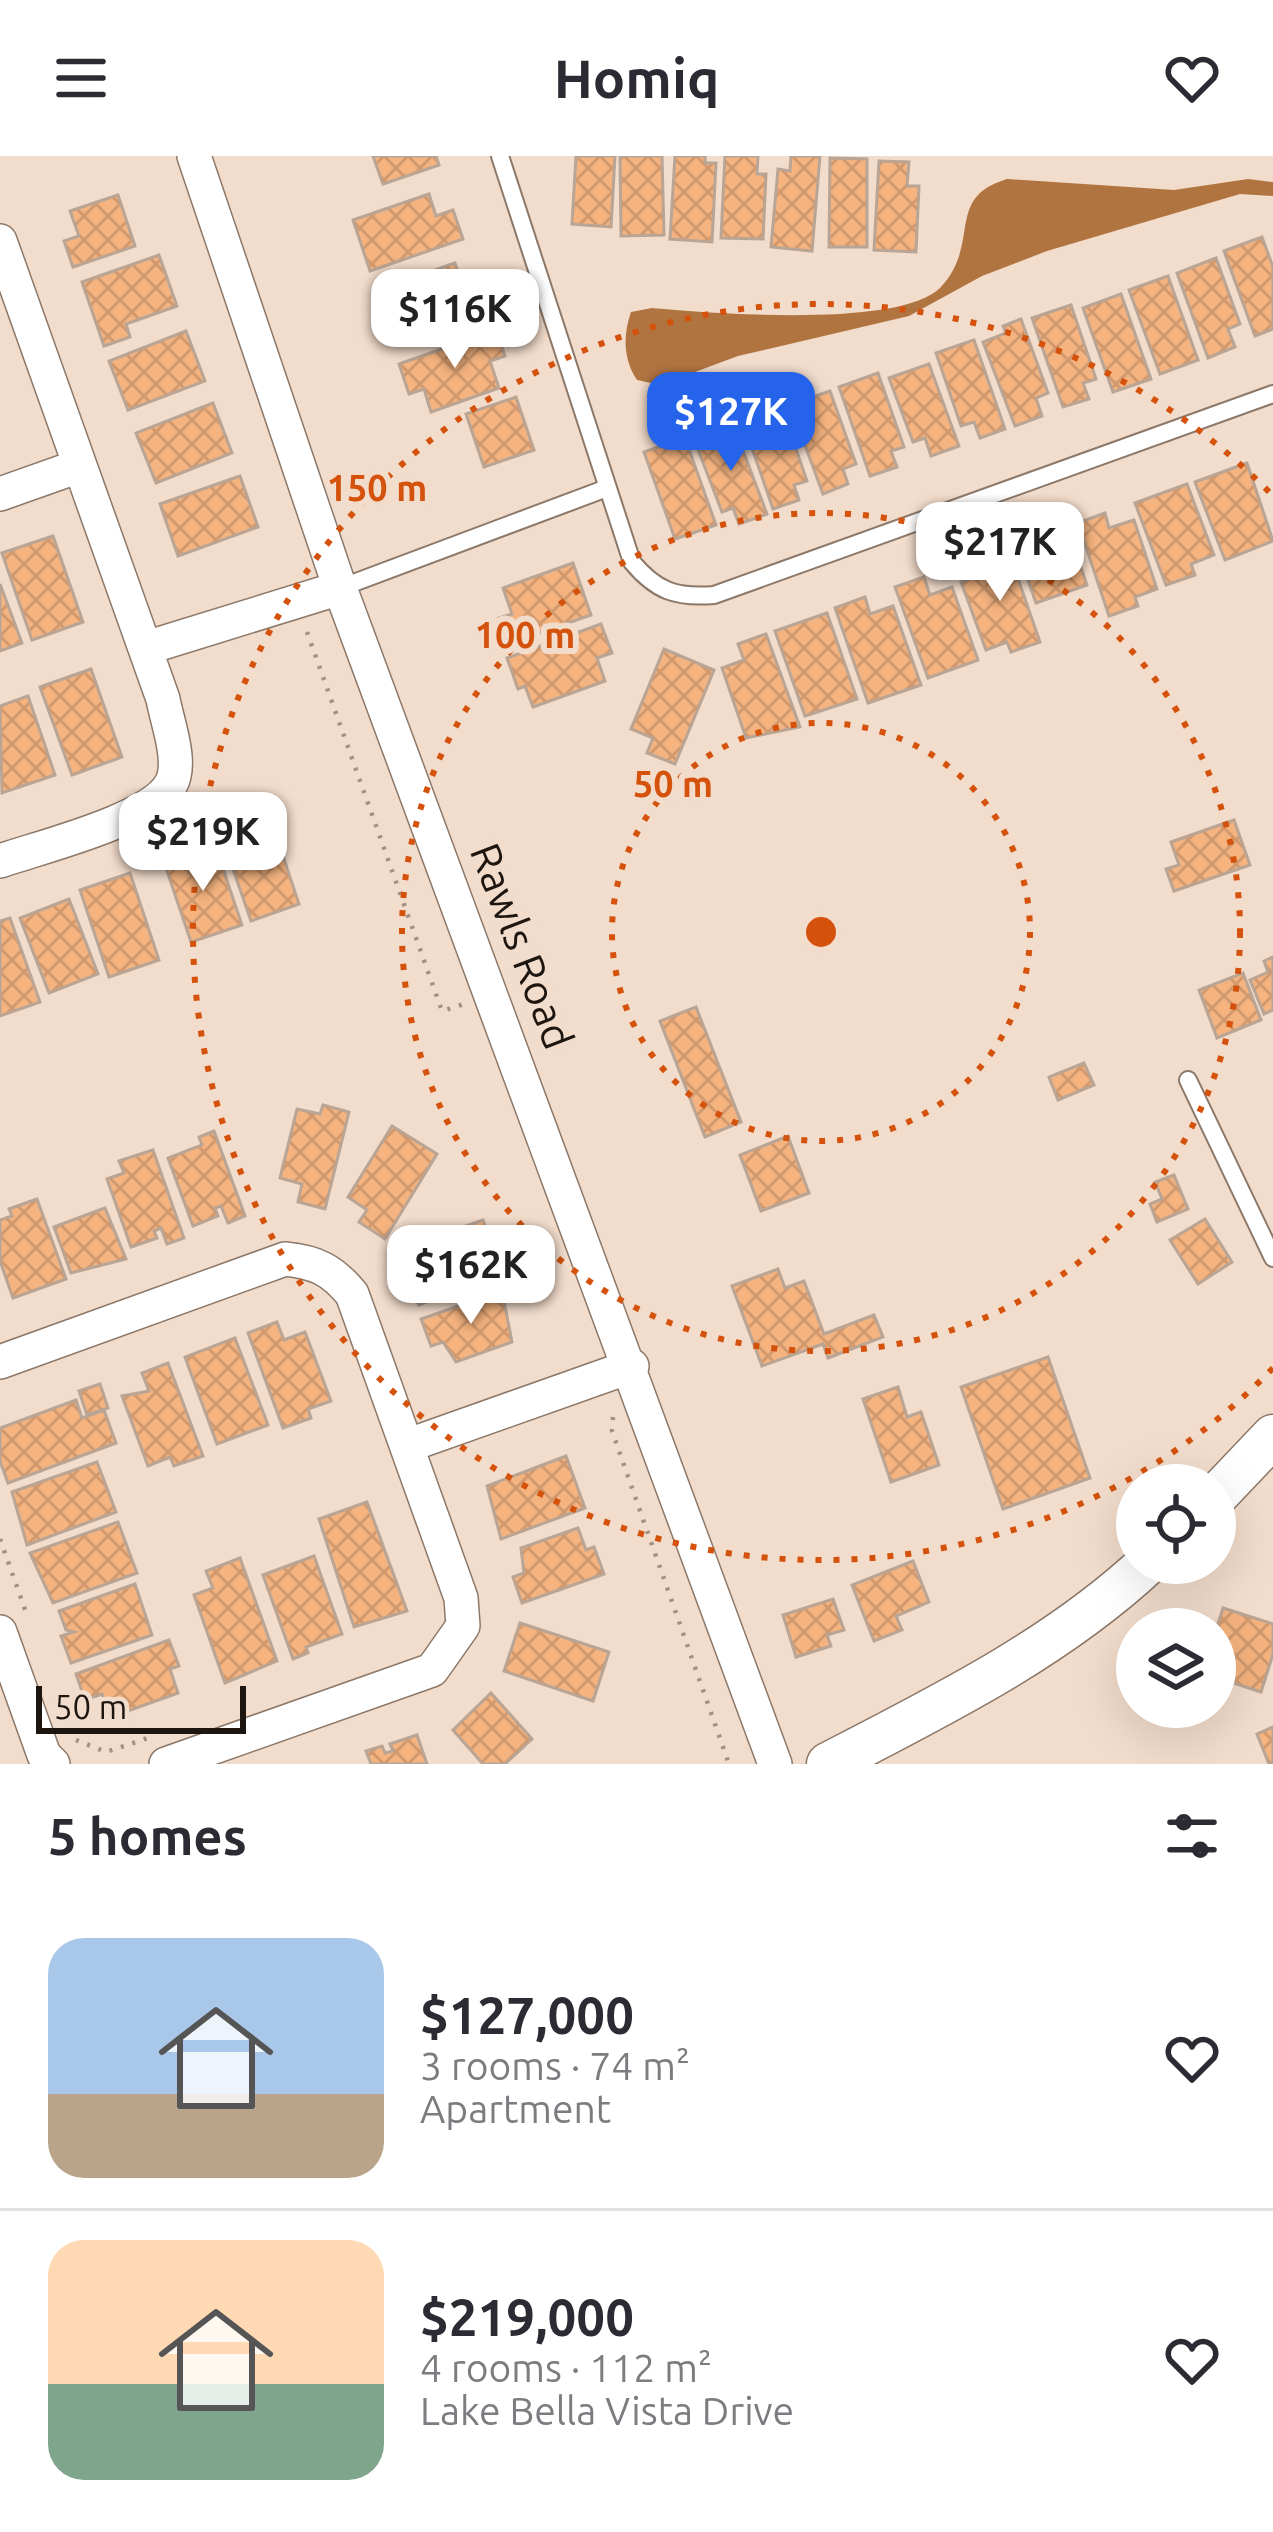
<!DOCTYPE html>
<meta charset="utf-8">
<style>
body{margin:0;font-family:Ubuntu,sans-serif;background:#f2f2f3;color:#2b2b33;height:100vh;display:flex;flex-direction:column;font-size:45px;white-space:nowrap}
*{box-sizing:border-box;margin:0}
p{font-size:39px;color:#7c7c81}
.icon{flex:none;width:66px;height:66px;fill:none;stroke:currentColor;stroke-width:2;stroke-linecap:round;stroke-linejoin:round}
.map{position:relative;height:1608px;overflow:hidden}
.panel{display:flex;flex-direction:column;background:#fff;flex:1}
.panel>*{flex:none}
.fabs{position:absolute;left:1116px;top:1308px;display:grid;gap:24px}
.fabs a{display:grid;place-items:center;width:120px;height:120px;border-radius:50%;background:#fff;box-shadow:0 12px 48px #0002;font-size:60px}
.scale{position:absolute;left:36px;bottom:30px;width:210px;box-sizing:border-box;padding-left:12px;border:6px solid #1d150f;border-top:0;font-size:33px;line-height:42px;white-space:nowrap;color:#1d150f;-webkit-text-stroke:9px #f2dccb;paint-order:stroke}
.price{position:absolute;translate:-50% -102px;padding:0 27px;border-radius:24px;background:#fff;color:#222;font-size:39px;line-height:78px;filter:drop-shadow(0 3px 6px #0008)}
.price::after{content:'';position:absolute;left:50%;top:72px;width:36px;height:27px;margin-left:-18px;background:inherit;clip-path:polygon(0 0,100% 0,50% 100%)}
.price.current{background:#2563eb;color:#fff}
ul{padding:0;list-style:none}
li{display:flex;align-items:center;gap:36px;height:300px;padding:0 48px}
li+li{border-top:3px solid #e1e1e2}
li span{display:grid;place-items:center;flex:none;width:336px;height:240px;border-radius:36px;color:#555}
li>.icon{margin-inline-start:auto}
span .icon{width:144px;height:144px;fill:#fffc;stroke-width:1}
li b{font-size:51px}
h2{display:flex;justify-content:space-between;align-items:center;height:144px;padding:0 48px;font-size:51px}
header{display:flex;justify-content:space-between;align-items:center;height:156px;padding:0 48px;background:#fff;font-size:54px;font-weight:600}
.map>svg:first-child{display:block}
</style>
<header><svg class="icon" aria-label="menu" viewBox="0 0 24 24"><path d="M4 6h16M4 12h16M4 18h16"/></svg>Homiq<svg class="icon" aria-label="heart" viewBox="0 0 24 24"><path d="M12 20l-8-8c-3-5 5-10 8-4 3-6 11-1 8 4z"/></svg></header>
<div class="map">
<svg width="1273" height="1608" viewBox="0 0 1273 1608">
<defs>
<pattern id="building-cross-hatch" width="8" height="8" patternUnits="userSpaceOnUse" patternTransform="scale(3)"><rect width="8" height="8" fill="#f4b37f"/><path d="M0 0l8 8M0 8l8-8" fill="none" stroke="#d1996d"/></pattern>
</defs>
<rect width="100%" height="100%" fill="#f2dccb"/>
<path fill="#b07441" d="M1007,23L1174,34L1248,23L1273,26V40L1240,38L1047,95L982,120L909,160L738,200L660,229L637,224C623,203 623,179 631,156L652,152C710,157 901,173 941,131C982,86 944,42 1007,23Z"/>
<g fill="url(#building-cross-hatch)" stroke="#baa595" stroke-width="3">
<path d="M373,0H436L439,9L383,28Z"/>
<path d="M576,0H615L611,71L572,68Z"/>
<path d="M620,0H662L664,79L621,80Z"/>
<path d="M675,0H705V7H716L712,86L670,83Z"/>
<path d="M725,0H758L757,18H766L763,83L721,82Z"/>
<path d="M791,0H820L812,95L771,91L778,13L790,15Z"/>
<path d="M830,2L867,3V91H829Z"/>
<path d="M879,5L909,6L907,30H919L916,96L874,94Z"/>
<path d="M429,38L436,60L453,54L463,83L370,115L353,64Z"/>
<path d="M118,39L135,90L73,111L64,85L79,80L70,55Z"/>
<path d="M1262,81L1273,111V173L1255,180L1224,95Z"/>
<path d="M159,99L177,150L126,168L130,181L104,190L82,126Z"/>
<path d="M1216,102L1240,168L1228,173L1235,191L1208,202L1177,117Z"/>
<path d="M455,107L463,132L480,126L490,155L395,187L383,132Z"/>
<path d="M1168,120L1198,204L1160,218L1129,134Z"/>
<path d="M1121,138L1151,223L1113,236L1083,152Z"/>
<path d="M1071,149L1096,223L1083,227L1089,243L1063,251L1032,162Z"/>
<path d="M1021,163L1048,237L1036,242L1042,260L1015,270L983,186L1006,177L1003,170Z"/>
<path d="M496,174L505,200L490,205L499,232L431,256L424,233L409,238L399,208Z"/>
<path d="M186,175L205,225L128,254L109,205Z"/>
<path d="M974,184L1005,273L980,282L974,266L961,270L936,197Z"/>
<path d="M929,208L959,290L931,300L925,282L913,286L889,222Z"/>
<path d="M878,217L904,291L891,295L897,311L870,320L839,231Z"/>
<path d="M830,235L856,308L843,313L848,328L823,338L790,249Z"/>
<path d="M516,241L534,294L484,311L466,258Z"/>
<path d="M213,247L232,297L156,327L136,277Z"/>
<path d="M782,252L807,325L794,329L799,344L773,353L743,266Z"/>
<path d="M733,268L767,358L739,368L733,352L722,356L694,283Z"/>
<path d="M685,282L716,369L675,383L644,296Z"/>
<path d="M1247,307L1273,385L1225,404L1195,326Z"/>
<path d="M240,320L258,371L178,400L160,348Z"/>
<path d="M1187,328L1214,399L1191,408L1195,419L1166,429L1135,347Z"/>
<path d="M1105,357L1109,372L1134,364L1157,433L1135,441L1138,450L1109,460L1078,367Z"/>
<path d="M53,380L83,466L32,484L2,397Z"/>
<path d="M1046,381L1050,394L1072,386L1087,429L1036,447L1017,392Z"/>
<path d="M1007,391L1040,486L1011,496L1007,486L986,494L961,426L984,418L978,401Z"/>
<path d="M573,407L591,459L508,488L499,462L512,458L503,432Z"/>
<path d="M924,421L930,439L952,431L978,504L928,522L895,431Z"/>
<path d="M0,428L22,487L0,495Z"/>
<path d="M865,441L870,458L893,450L921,529L868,547L835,452Z"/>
<path d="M827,457L857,543L805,560L775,475Z"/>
<path d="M601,468L612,497L597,502L605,525L533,551L525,530L518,533L507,502Z"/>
<path d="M766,478L800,571L746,582L722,512L744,504L738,488Z"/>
<path d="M664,493L714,514L675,608L647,597L653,582L631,573Z"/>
<path d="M91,513L122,601L72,619L40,531Z"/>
<path d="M28,540L55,619L2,637L0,550Z"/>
<path d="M1234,664L1250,709L1174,735L1166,713L1179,709L1171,686Z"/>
<path d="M274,673L299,748L251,765L225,690Z"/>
<path d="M215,689L242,769L191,786L164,706Z"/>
<path d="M130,717L159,804L109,821L80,734Z"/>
<path d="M69,743L98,818L49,837L20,762Z"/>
<path d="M10,762L40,846L0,860V765Z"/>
<path d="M1273,801V854L1264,858L1250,824L1268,816L1264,805Z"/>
<path d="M1243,817L1261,864L1217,882L1199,834Z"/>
<path d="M696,851L741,966L705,981L660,865Z"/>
<path d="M1084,907L1094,929L1058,944L1049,921Z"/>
<path d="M323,949L349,956L325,1053L298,1046L302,1028L280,1022L297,953L320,958Z"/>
<path d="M392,970L437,998L385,1083L359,1066L367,1054L348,1041Z"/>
<path d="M214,975L245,1060L228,1067L221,1050L215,1052L218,1060L193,1070L168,1002L202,989L199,981Z"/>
<path d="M788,980L809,1037L761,1055L740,999Z"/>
<path d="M153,994L184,1082L167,1088L161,1072L154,1075L157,1082L131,1091L107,1023L124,1017L119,1005Z"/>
<path d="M1174,1019L1188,1053L1157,1066L1150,1048L1162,1043L1155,1026Z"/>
<path d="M37,1043L66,1123L13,1142L0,1105V1064L12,1060L9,1053Z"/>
<path d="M105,1052L126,1103L71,1117L54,1071Z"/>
<path d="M1205,1063L1232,1106L1198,1128L1170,1084Z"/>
<path d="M483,1064L501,1115L419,1149L395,1095Z"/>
<path d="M778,1113L785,1132L804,1125L824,1178L874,1159L883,1181L828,1202L823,1188L762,1210L732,1130Z"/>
<path d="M502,1135L512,1186L456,1206L443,1186L431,1190L421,1163Z"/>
<path d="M277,1166L284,1184L305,1176L331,1245L308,1253L311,1262L283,1272L248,1177Z"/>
<path d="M235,1182L268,1269L217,1288L185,1201Z"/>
<path d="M1048,1201L1090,1322L1003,1353L961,1231Z"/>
<path d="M168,1207L203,1300L174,1310L170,1301L148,1310L122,1240L149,1235L142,1217Z"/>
<path d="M100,1228L108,1252L87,1259L79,1235Z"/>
<path d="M898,1231L907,1261L921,1256L939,1309L891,1326L863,1243Z"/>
<path d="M76,1244L82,1262L104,1254L116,1287L8,1327L0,1305V1272Z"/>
<path d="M566,1300L585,1352L501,1383L487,1330Z"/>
<path d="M97,1306L116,1356L27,1389L12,1336Z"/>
<path d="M367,1346L407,1455L354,1471L319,1363Z"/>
<path d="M118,1366L137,1417L53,1447L30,1397Z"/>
<path d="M578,1372L586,1394L594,1391L604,1418L522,1447L513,1421L524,1417L521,1392Z"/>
<path d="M314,1400L342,1478L306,1491L308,1497L293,1503L263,1419Z"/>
<path d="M240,1402L277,1505L225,1527L194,1439L213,1432L206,1415Z"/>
<path d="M913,1405L929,1446L896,1460L902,1474L874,1485L852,1429Z"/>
<path d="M135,1428L152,1479L71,1507L61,1480L74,1476L66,1474L59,1455Z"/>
<path d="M833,1443L844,1474L827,1479L831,1490L796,1501L783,1459Z"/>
<path d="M1223,1452L1273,1468V1498L1261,1536L1215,1521V1477Z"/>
<path d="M520,1467L609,1496L593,1545L504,1515Z"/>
<path d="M169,1484L179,1510L170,1513L178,1537L111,1561L102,1538L85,1544L76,1518Z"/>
<path d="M491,1537L532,1583L505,1608H483L453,1574Z"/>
<path d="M1273,1571V1608H1269L1257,1578Z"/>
<path d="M417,1579L427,1608H371L366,1595L382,1590L385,1597L393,1595L390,1588Z"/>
</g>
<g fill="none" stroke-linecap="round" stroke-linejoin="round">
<g stroke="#8c7869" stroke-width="20">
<g id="service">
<path d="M500,0L632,406C656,435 676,442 714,439L1273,238"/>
<path d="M340,432L607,332"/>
<path d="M1188,924L1273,1102"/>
</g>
</g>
<g stroke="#8c7869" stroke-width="36">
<g id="minor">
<path d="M194,0L340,432L775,1608"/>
<path d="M0,85L163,543C167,566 183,606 171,628C152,664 40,691 0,705"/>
<path d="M0,338L79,310"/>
<path d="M146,492L340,432"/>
<path d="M0,1206L285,1103C316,1106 332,1114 352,1138L461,1442L463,1470L432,1514L166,1608"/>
<path d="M409,1289L632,1210"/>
<path d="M0,1476L44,1599L53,1608"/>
</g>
</g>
<g stroke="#8c7869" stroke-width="45">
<g id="tertiary">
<path d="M1215,1341L1273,1280"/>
<path d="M828,1608C940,1550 1056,1493 1148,1407"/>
</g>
</g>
<g stroke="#a19184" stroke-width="4.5" stroke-dasharray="3 9" stroke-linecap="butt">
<path d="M307,476L442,855L464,848"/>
<path d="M613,1261L612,1275L729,1608"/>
<path d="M0,1383L28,1462"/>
<path d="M76,1584L106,1596L148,1582"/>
</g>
<use href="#service" stroke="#fff" stroke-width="16"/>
<use href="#minor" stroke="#fff" stroke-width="33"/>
<use href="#tertiary" stroke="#fff" stroke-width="42"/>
</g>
<g fill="none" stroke="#d4520c" stroke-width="6" stroke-dasharray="6 12">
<circle cx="821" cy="776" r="209"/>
<circle cx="821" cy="776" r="419"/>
<path d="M1273 1212A628 628 0 1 1 1273 340"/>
</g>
<g text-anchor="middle" stroke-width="12" stroke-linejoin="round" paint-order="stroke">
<g font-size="42" fill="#1d150f" stroke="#f2dccb">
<text transform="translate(522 790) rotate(69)" y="15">Rawls Road</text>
</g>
</g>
<circle cx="821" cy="776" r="18" fill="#d4520c" stroke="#f2dccb" stroke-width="6"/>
<g font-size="36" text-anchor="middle" font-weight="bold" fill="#d4520c" stroke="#f2dccb" stroke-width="12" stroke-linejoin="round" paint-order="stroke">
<text x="377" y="345">150 m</text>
<text x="525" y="492">100 m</text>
<text x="673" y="641">50 m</text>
</g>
</svg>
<div class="fabs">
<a><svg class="icon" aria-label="locate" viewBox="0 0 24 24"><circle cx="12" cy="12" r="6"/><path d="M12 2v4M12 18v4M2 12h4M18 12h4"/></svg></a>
<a><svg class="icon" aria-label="layers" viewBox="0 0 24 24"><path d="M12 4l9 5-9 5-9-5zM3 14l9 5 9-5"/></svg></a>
</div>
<div class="scale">50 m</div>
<b class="price" style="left:455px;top:215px">$116K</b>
<b class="price current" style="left:731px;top:318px">$127K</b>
<b class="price" style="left:1000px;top:448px">$217K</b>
<b class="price" style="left:203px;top:738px">$219K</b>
<b class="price" style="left:471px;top:1171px">$162K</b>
</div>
<section class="panel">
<h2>5 homes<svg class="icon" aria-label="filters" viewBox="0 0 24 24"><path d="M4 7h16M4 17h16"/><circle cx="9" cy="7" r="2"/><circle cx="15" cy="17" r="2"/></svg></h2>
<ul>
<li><span style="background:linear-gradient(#a9c7e8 65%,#b9a48a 0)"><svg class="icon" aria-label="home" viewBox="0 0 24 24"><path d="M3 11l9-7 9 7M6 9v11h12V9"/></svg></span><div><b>$127,000</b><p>3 rooms · 74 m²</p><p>Apartment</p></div><svg class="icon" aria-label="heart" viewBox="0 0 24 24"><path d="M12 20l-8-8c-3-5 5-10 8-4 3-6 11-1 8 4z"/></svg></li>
<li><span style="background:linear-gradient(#ffd9b3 60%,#7fa58c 0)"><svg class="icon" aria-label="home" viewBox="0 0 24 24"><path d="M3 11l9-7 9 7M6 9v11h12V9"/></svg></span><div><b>$219,000</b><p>4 rooms · 112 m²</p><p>Lake Bella Vista Drive</p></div><svg class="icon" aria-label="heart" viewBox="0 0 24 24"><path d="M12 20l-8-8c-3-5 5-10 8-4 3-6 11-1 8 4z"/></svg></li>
</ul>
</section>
